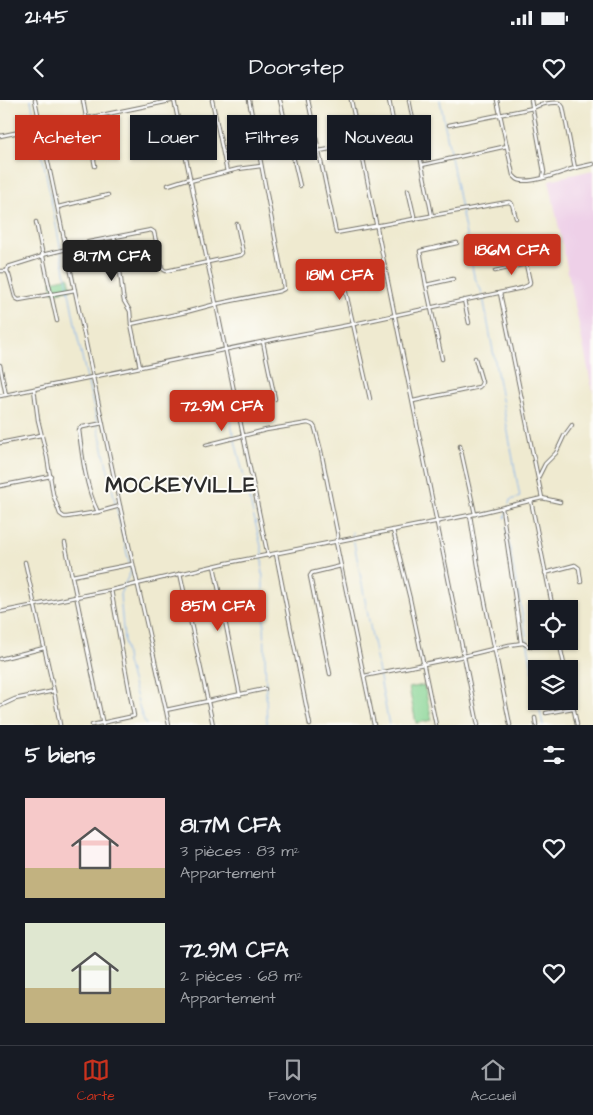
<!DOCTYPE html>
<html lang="fr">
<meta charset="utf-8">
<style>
body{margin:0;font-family:"Architects Daughter",sans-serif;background:#20242c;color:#f1f3f6;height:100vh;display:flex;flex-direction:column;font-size:19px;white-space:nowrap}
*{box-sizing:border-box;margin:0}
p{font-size:16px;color:#9ea1a6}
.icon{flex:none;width:28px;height:28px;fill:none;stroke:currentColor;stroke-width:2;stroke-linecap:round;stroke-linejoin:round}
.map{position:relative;height:625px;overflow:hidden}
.drawer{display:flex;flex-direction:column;background:#171b24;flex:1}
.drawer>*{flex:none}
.top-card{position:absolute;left:15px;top:15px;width:564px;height:45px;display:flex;gap:10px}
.buttons{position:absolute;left:528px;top:500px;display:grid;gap:10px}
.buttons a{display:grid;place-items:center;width:50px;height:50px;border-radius:0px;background:#171b24;box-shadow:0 1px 4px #0004;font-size:25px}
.price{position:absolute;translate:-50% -42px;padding:0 11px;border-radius:5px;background:#c8321e;color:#fff;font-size:16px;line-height:32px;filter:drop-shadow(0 1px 2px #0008)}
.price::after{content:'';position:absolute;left:50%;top:30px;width:15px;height:11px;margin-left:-8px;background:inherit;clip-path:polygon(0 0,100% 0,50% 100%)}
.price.on{background:#222;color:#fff}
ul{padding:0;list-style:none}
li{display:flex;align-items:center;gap:15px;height:125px;padding:0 25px}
li span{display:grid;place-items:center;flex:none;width:140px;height:100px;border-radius:0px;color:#555}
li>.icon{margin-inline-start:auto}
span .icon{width:60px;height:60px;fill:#fffc;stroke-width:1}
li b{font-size:21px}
h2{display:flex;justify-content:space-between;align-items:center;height:60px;padding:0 25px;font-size:21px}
.pill{padding:0 18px;border-radius:0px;background:#171b24;box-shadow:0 1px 4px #0004;font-size:18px;line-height:45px}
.pill.on{background:#c8321e;color:#fff}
.status{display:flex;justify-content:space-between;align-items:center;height:35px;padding:0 25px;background:#171b24;direction:ltr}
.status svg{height:14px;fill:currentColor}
header{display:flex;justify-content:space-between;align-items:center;height:65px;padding:0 25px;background:#171b24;font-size:22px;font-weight:600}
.tabs{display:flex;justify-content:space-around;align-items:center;height:70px;border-top:1px solid #363941;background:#171b24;font-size:14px;color:#9ea1a6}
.tabs a{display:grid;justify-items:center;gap:2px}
.tabs .on{color:#c8321e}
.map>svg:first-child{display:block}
</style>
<div class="status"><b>21:45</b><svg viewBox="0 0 49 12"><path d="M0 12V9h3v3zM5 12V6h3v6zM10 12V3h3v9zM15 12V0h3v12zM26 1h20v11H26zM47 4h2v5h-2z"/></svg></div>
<header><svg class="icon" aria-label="back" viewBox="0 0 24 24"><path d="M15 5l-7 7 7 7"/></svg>Doorstep<svg class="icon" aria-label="heart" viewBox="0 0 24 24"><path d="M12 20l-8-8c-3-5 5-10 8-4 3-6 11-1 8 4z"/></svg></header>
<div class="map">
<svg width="593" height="625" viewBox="0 0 593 625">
<rect width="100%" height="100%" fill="#fdfcf7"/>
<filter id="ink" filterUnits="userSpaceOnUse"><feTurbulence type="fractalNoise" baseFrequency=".02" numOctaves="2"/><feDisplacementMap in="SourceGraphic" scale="10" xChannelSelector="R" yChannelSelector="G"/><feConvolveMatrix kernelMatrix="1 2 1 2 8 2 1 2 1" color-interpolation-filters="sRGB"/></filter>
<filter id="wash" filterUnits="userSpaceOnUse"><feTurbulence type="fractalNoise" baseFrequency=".0096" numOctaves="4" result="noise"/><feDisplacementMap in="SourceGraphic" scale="20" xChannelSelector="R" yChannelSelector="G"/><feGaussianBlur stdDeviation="1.12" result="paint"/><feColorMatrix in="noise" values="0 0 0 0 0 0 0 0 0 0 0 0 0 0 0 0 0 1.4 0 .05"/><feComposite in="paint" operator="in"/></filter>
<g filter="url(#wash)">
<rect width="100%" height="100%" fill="#efead0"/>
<path fill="#eed0e8" d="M593,70V293L549,80Z"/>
<g fill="#84d392" stroke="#587f5e">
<path d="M69,177L71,189L53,193L51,181Z"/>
<path d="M424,585L432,620L416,623L409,588Z"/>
</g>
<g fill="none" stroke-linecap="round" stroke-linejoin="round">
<g stroke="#83b2ed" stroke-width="1">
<path d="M31,0L47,78L78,239L131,471L120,494L124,540L127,562L141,613L146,625"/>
<path d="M440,0L474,176L481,190L484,202L520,397L510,400L509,404"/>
<path d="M229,316L262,450L267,625"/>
<path d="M505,418L508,408"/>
<path d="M506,427C515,482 527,536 536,590"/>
<path d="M352,432L389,625"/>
<path d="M538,601L543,625"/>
</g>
</g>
</g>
<g filter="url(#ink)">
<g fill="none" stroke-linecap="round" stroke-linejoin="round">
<g stroke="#706e65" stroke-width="4.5">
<g id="minor">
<path d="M35,0L120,406L166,610"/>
<path d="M83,0L95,66"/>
<path d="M174,0L268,456"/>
<path d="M212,0L227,72"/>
<path d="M280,0L300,86"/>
<path d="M308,0L336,133L502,103L509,102L512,104L516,118"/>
<path d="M351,0L478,625"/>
<path d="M389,0L396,37"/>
<path d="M409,0L432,116"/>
<path d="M497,0L513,75C515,77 516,79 519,80C532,84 562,72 575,68"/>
<path d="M531,0L544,72L543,76"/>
<path d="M449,25L533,8C540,4 552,2 560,3L563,7L575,68L593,64"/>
<path d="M0,36L175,0"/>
<path d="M394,37L398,54"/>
<path d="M319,51L396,37L415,32"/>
<path d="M422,65L507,46"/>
<path d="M190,81L238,69L261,66"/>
<path d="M168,85L190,78"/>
<path d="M408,90L415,120"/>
<path d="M58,107L108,95"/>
<path d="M36,122L47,176L57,221"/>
<path d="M114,137L120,171L123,196L124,201L130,211L131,224"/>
<path d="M42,155L67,149L89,142L151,130L154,132L162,168L164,170L166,171L241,155L243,153L237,124"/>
<path d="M0,171H7L9,175L15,197L17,199L19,200L75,190"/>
<path d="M7,171L8,167L43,156"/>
<path d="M495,171L526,164"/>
<path d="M342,175L370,299"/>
<path d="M426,185L453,179"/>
<path d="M500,193L542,398"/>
<path d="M464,200L469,223"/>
<path d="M263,242L275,299"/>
<path d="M442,259L426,185L420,151L457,143"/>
<path d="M0,265L6,295"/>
<path d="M140,267L131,224L186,212L216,204L280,191L284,189L282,174L249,0"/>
<path d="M34,289L38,320L47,357L53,394L60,414L64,417H67L98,412L120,406"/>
<path d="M0,296L281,238L354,224L522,188L529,185L530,182L521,142"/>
<path d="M413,301L479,287L481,285L482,282L475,258"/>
<path d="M0,343L41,335"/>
<path d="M206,345L266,330L308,323L313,325L315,328L321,351L338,436L336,442L374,625"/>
<path d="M460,346L475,414"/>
<path d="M539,376L545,364L556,353L564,336L572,325"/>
<path d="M0,386L51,376"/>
<path d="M531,401L553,509"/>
<path d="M502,408L518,519L521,543"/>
<path d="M98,412C86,389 82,355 79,330L80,328L83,327L103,323"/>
<path d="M470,415L479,472L510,625"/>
<path d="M393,430L410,499L436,625"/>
<path d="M65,443L72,476"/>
<path d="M276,454L310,625"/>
<path d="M25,462L54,591L60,625"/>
<path d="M214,466L240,595"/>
<path d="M180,473L213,625"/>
<path d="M545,473L575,465L579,468L581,482"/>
<path d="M0,512L111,490L222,464L475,414L542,398L560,402"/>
<path d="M569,540L575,539"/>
<path d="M559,541L565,569"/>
<path d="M0,559L44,548"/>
<path d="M330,574L310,476L312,473L341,466"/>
<path d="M364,576L464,556L509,545L523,543L528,546H538L560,541"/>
<path d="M569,586L577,625"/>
<path d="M0,606L15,599L54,591"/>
<path d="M546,613L573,608"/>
<path d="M535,618L536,625"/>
<path d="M92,625L134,616L111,490"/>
<path d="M103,625L72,476L133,464"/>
<path d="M169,625L166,610L265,589"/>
</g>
</g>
<use href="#minor" stroke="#fff" stroke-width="2.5"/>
</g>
</g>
<g text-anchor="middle" stroke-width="4" stroke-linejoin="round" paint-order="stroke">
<g font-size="21" font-weight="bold" letter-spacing="1" fill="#2b2b2b" stroke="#fdfcf7">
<text x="181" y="392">MOCKEYVILLE</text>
</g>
</g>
</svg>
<div class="buttons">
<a><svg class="icon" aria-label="locate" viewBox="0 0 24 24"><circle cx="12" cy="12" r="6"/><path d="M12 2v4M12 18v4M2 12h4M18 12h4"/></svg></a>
<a><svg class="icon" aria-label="layers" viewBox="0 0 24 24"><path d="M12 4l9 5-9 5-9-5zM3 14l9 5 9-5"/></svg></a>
</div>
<b class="price" style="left:512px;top:176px">186M CFA</b>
<b class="price on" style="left:112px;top:182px">81.7M CFA</b>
<b class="price" style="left:340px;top:201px">181M CFA</b>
<b class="price" style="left:222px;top:332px">72.9M CFA</b>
<b class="price" style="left:218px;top:532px">85M CFA</b>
<div class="top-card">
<a class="pill on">Acheter</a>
<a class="pill">Louer</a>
<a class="pill">Filtres</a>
<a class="pill">Nouveau</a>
</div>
</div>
<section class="drawer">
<h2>5 biens<svg class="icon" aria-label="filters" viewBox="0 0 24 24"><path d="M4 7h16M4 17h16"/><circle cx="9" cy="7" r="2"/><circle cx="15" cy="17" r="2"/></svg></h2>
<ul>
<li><span style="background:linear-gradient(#f6c9c9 70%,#c2b280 0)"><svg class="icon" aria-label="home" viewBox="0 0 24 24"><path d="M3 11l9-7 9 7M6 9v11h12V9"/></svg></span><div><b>81.7M CFA</b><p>3 pièces · 83 m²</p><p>Appartement</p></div><svg class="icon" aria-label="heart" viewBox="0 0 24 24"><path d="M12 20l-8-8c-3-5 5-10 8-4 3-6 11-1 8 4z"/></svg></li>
<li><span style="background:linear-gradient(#dfe7d0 65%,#c2b280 0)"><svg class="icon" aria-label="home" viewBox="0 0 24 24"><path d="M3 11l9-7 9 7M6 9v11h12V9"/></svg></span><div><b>72.9M CFA</b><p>2 pièces · 68 m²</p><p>Appartement</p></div><svg class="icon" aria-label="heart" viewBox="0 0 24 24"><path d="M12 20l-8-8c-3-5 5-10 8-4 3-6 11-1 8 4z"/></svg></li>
</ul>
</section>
<nav class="tabs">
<a class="on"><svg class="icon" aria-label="map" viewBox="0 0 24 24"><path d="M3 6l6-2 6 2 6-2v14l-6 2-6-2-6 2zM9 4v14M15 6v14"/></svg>Carte</a>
<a><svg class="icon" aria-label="saved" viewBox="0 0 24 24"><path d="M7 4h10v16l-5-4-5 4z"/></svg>Favoris</a>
<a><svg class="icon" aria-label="home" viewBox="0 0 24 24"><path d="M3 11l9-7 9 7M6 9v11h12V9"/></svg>Accueil</a>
</nav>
